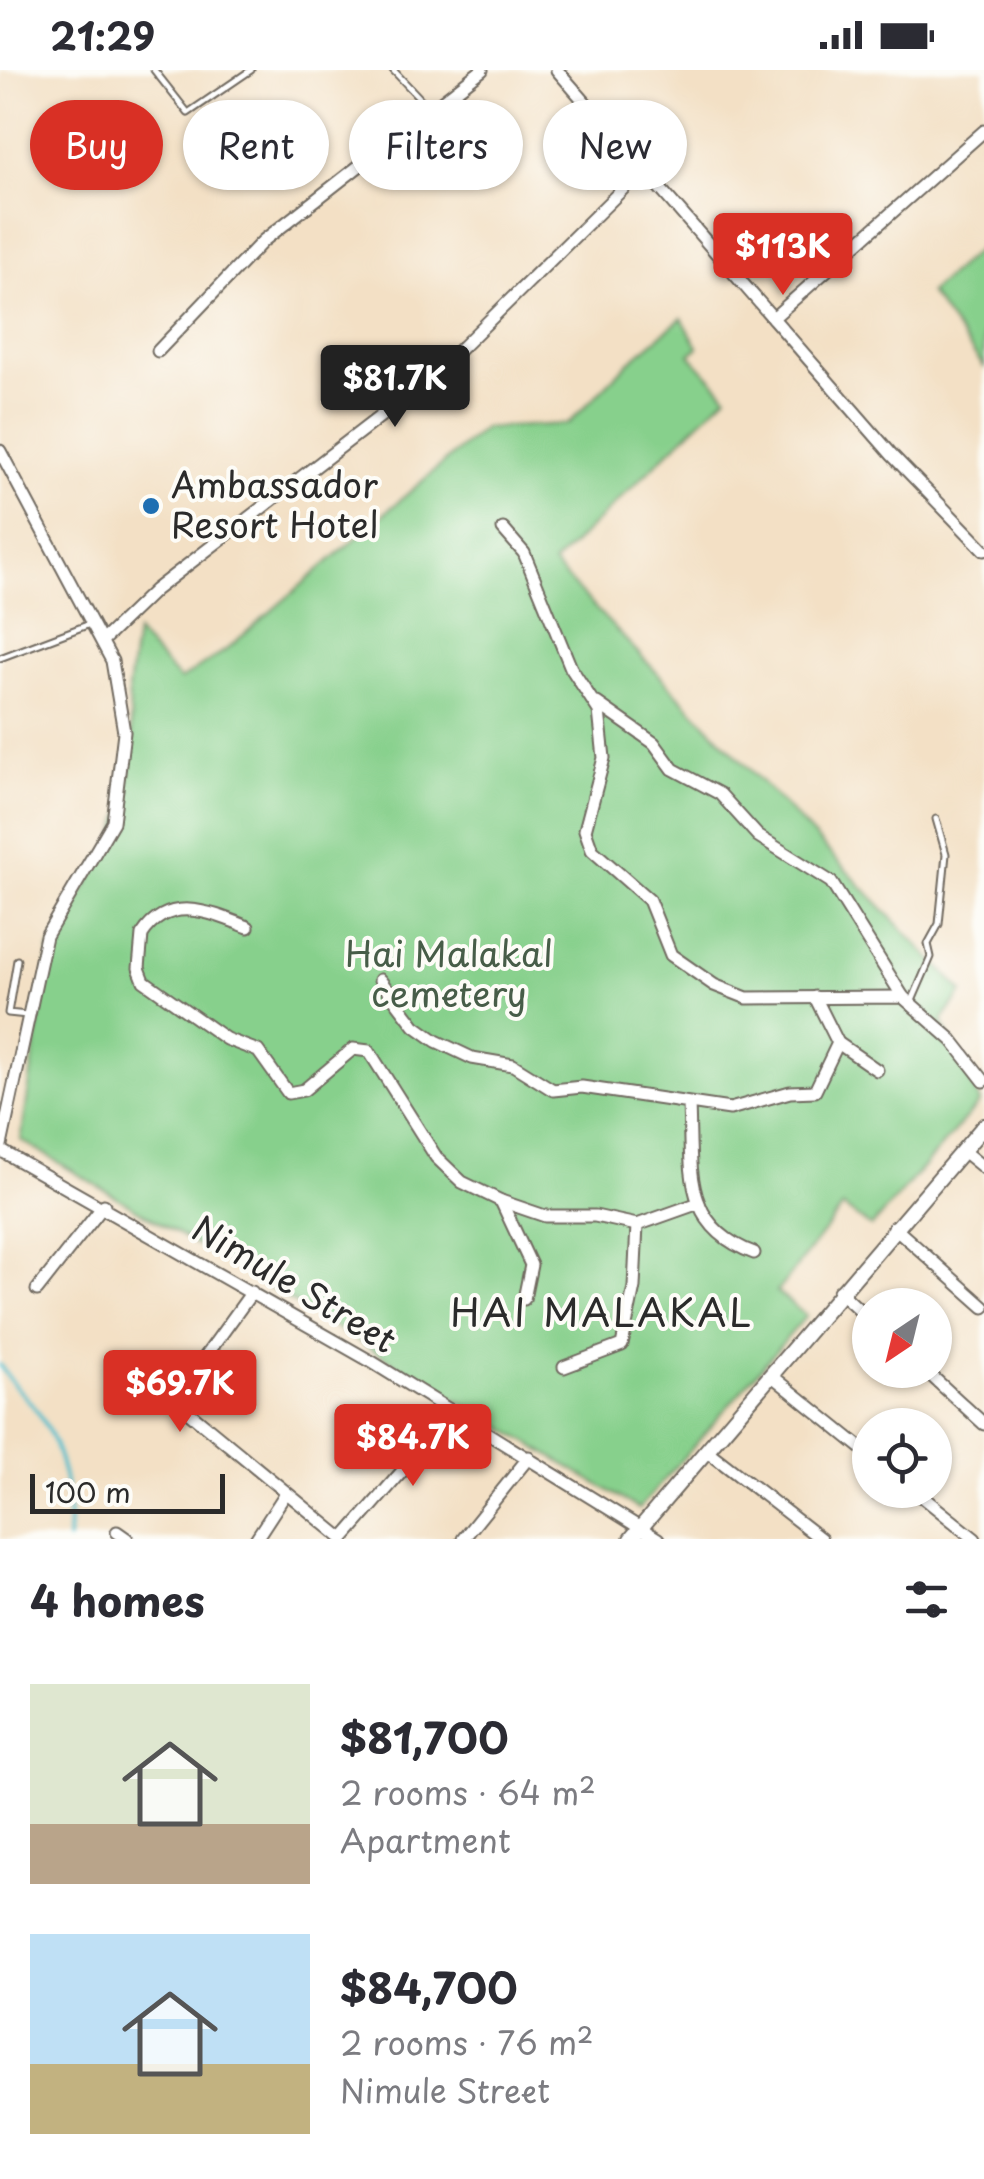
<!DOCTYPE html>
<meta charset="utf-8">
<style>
body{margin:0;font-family:"Playpen Sans",sans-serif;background:#f7f7f7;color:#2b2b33;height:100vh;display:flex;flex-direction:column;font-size:38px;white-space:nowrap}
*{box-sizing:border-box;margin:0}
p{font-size:32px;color:#7c7c81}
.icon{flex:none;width:55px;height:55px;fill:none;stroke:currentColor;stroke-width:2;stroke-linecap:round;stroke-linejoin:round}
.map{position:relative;height:1469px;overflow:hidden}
.side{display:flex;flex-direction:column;background:#fff;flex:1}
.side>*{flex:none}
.guide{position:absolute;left:30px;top:30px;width:925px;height:90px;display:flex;gap:20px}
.needle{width:65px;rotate:215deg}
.tools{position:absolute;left:852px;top:1218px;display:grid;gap:20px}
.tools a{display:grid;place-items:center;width:100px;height:100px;border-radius:50%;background:#fff;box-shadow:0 2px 8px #0004;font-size:50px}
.scale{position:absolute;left:30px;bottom:25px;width:195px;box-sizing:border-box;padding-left:10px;border:5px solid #2b2b2b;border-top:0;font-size:28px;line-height:35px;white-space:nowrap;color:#2b2b2b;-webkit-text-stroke:8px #fdfcf7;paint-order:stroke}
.price{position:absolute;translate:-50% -85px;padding:0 22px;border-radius:10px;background:#d93025;color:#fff;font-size:32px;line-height:65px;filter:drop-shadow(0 2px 5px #0008)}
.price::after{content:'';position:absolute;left:50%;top:60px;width:30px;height:22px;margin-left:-15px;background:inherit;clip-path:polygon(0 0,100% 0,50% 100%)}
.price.selected{background:#222;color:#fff}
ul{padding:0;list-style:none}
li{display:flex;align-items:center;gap:30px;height:250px;padding:0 30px}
li span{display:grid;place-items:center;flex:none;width:280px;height:200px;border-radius:0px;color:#555}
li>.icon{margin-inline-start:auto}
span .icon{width:120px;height:120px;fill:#fffc;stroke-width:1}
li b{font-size:42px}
h2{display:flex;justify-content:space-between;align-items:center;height:120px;padding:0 30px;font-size:42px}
.tag{padding:0 35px;border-radius:45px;background:#fff;box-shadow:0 2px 8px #0004;font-size:35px;line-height:90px}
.tag.selected{background:#d93025;color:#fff}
.status{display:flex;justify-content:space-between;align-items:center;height:70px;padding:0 50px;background:#fff;direction:ltr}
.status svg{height:28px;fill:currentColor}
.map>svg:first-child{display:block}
</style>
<div class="status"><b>21:29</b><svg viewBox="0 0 49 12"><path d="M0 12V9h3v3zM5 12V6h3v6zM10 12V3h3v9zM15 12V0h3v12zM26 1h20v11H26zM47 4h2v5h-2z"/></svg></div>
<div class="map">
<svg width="984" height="1469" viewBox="0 0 984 1469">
<rect width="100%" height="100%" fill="#fdfcf7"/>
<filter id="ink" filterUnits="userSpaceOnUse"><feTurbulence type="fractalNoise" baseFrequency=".01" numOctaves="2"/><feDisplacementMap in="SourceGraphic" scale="20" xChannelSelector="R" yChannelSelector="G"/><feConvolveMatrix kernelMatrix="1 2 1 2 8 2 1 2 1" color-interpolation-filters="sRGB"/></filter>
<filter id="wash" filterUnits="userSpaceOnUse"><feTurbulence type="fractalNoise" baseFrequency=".0048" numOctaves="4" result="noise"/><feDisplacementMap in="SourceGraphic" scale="40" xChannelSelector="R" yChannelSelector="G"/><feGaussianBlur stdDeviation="2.25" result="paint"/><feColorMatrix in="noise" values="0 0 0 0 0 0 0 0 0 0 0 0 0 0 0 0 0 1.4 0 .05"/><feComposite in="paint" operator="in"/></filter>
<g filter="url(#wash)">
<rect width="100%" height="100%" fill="#f3e0c5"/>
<g fill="#87d08c" stroke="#597e5c" stroke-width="2.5">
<path d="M984,174V297L929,223Z"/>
<path d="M682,248L698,277L690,285L727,325L553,494L963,922L942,951L980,1032L871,1157L843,1137L777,1222L806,1246L639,1439L21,1070L50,879L114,769L125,733L133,677L128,619L136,563L180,610L226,580L484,358L568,354L630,291Z"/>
</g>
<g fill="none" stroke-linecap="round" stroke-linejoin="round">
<path stroke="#51becc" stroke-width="4" d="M0,1295C12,1316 28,1327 40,1345C62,1381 72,1428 68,1469"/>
</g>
</g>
<g filter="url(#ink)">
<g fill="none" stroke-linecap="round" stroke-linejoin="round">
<g stroke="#716a61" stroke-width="9">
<g id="service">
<path d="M154,0L188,43L251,0"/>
<path d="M393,0L429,38"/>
<path d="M0,588L90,554"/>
<path d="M17,890L8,943L27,945"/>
<path d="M912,931L931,887L928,874L939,854L946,784L936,749"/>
</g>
</g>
<g stroke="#716a61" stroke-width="15">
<g id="minor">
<path d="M557,0L892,385L984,480"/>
<path d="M773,248L984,61"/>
<path d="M158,281L263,171L482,0"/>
<path d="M0,381L112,591L124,662L113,752L46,866L0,1080"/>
<path d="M503,459L524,483L571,598L599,641L604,688L585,760L592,780L649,830L671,885L714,915L747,928L903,927L952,970L984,1011"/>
<path d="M102,571L155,520L434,305L643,99"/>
<path d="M597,633L654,673L673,699L720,724L758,766L831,812L903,927"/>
<path d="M248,857C210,842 169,824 142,865L139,898L144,911L226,969L258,981L288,1023L304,1020L353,979L369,981L436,1087L462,1112L501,1131L531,1195L524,1229"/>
<path d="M380,910L415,956L436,971L472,988L513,995L553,1020L582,1017L730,1039L790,1022L815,1021L838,973"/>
<path d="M815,927L838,973L877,1000"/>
<path d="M689,1034C692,1100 682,1156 754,1183"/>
<path d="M0,1080L372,1292L658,1469"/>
<path d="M963,1081L984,1098"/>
<path d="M501,1131L545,1146H595L637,1155L699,1133"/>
<path d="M894,1157L984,1237"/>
<path d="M37,1220L104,1135"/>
<path d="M839,1221L870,1250"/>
<path d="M252,1222L174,1330L343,1469"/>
<path d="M564,1297L622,1275L634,1217L637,1155"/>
<path d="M925,1300L984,1354"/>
<path d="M771,1305L870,1385"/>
<path d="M706,1380L821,1469"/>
<path d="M914,1420L975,1469"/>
<path d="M117,1462L127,1469"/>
<path d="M256,1469L286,1423"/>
<path d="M343,1469L453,1343"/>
<path d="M463,1469L529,1387"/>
</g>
</g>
<g stroke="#716a61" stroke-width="18">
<path id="tertiary" d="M631,1469L984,1056"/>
</g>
<use href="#service" stroke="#fff" stroke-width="5"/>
<use href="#minor" stroke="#fff" stroke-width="11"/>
<use href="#tertiary" stroke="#fff" stroke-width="14"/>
</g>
</g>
<circle fill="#1f6fb2" stroke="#fdfcf7" stroke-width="4" cx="151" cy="436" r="10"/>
<g text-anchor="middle" stroke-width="8" stroke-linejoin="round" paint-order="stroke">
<g font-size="35" fill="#2b2b2b" stroke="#fdfcf7" text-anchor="start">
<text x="171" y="428">Ambassador<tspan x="171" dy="40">Resort Hotel</tspan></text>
</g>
<g font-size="35" fill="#475d48" stroke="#fdfcf7">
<text x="449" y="897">Hai Malakal<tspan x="449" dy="40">cemetery</tspan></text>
</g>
<g font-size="35" fill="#2b2b2b" stroke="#fdfcf7">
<text transform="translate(294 1215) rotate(31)" y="12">Nimule Street</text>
</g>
<g font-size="38" letter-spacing="2.5" fill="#2b2b2b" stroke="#fdfcf7">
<text x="602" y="1257">HAI MALAKAL</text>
</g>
</g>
</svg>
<div class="tools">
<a><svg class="needle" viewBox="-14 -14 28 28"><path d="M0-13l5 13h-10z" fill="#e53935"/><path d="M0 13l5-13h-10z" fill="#7c7c81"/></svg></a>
<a><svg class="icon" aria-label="locate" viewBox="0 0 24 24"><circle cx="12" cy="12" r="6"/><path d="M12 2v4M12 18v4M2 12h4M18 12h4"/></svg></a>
</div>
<div class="scale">100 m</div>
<b class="price" style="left:783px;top:228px">$113K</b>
<b class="price selected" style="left:395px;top:360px">$81.7K</b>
<b class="price" style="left:180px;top:1365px">$69.7K</b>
<b class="price" style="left:413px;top:1419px">$84.7K</b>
<div class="guide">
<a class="tag selected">Buy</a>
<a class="tag">Rent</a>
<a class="tag">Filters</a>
<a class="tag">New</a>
</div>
</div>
<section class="side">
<h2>4 homes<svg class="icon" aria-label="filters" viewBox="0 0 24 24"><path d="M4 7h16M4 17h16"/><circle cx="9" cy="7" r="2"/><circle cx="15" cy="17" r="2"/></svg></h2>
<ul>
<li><span style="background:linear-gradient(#dfe7d0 70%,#b9a48a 0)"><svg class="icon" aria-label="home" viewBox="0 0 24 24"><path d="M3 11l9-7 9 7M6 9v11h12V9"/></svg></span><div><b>$81,700</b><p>2 rooms · 64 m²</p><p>Apartment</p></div></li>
<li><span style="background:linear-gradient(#bfe0f5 65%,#c2b280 0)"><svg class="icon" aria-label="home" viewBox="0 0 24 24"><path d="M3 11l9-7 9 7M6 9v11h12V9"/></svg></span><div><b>$84,700</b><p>2 rooms · 76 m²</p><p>Nimule Street</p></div></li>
</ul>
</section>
